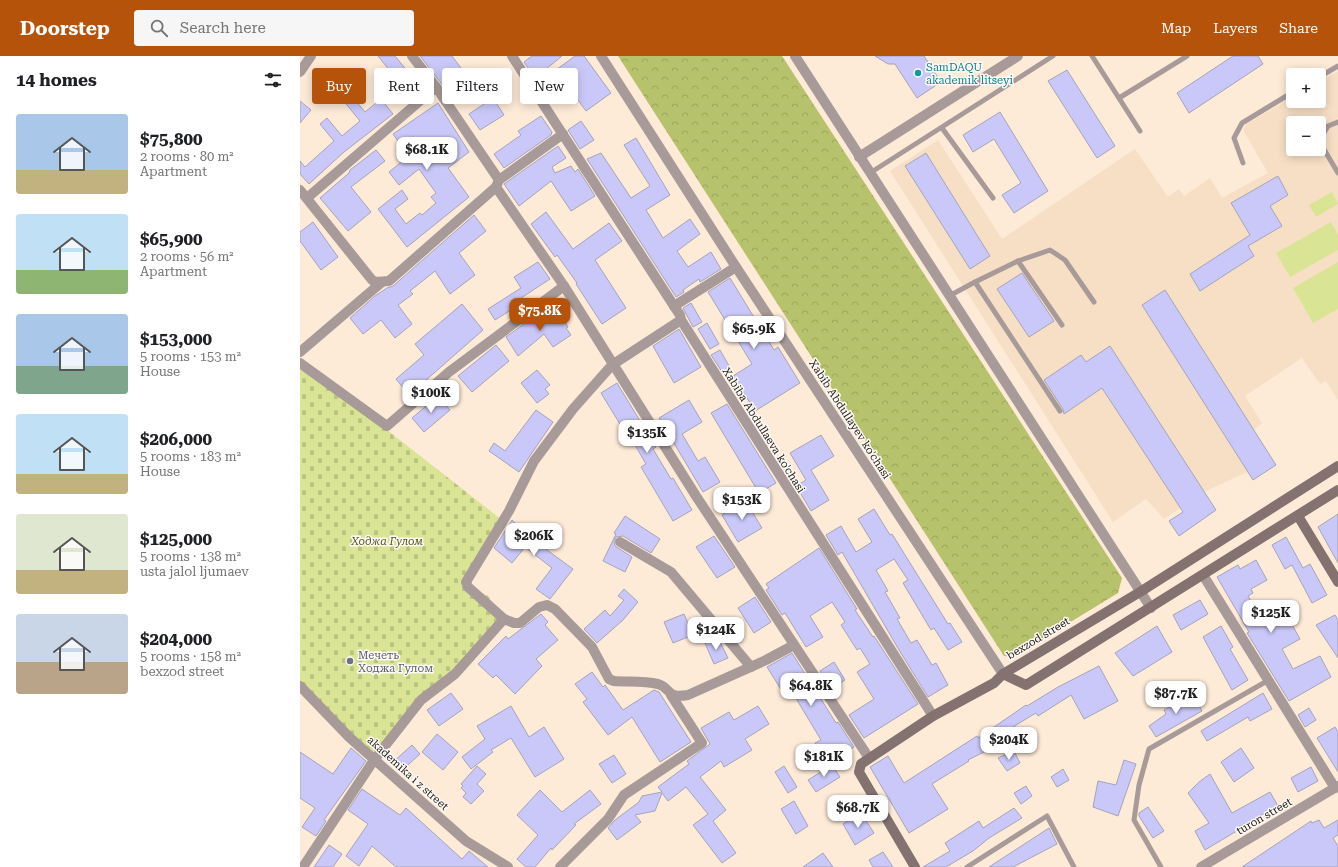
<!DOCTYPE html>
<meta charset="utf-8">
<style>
body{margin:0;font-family:"Roboto Serif",serif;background:#f6f6f6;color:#202124;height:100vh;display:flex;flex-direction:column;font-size:15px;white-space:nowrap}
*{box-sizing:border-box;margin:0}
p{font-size:13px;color:#757577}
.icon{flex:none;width:22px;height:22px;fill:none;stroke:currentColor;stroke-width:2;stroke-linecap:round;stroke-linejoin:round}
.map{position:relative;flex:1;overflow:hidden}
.side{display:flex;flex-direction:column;background:#fff;width:300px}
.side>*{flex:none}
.top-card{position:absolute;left:12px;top:12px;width:380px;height:36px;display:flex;gap:8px}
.buttons{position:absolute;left:986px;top:12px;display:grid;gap:8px}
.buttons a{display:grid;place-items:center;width:40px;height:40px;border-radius:4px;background:#fff;box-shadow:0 2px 10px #0003;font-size:20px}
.price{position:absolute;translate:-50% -34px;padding:0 9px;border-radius:8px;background:#fff;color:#222;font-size:13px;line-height:26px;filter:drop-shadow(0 1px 2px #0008)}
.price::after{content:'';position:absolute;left:50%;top:24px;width:12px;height:9px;margin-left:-6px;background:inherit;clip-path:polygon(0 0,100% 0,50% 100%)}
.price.current{background:#b45309;color:#fff}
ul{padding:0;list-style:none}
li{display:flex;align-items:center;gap:12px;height:100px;padding:0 16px}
li span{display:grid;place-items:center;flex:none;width:112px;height:80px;border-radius:4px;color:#555}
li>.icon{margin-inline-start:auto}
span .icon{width:48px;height:48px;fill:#fffc;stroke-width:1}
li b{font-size:17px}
h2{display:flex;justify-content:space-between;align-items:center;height:48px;padding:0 16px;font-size:17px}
.tag{padding:0 14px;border-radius:4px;background:#fff;box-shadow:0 2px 10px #0003;font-size:14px;line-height:36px}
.tag.current{background:#b45309;color:#fff}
header{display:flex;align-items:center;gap:24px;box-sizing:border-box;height:56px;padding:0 20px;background:#b45309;color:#fff}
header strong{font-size:19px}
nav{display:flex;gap:22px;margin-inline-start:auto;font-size:14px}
.search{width:280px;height:36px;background:#f6f6f6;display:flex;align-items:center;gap:10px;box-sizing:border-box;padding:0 14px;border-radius:4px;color:#757577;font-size:15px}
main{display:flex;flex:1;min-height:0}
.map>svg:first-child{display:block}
</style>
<header>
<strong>Doorstep</strong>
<div class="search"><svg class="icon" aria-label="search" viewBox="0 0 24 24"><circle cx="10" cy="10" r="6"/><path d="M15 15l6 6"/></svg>Search here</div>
<nav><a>Map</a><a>Layers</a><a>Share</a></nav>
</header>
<main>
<section class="side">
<h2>14 homes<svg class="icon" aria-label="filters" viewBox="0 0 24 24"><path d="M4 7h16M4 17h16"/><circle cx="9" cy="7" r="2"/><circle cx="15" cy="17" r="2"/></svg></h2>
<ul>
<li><span style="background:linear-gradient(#a9c7e8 70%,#c2b280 0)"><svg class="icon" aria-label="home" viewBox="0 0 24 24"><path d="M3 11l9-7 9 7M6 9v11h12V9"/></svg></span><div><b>$75,800</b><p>2 rooms · 80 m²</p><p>Apartment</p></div></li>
<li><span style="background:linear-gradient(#bfe0f5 70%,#8fb573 0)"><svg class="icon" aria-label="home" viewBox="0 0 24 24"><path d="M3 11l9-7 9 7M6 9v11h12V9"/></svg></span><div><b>$65,900</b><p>2 rooms · 56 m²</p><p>Apartment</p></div></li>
<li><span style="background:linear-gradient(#a9c7e8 65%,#7fa58c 0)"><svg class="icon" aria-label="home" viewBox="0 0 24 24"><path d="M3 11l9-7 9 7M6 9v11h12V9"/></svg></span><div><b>$153,000</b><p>5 rooms · 153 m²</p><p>House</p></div></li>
<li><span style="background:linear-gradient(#bfe0f5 75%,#c2b280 0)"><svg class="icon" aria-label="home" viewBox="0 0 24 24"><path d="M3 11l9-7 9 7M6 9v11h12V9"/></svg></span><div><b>$206,000</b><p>5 rooms · 183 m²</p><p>House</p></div></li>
<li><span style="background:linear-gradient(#dfe7d0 70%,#c2b280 0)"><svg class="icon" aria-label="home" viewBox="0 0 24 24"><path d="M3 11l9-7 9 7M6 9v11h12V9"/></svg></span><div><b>$125,000</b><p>5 rooms · 138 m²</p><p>usta jalol ljumaev</p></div></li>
<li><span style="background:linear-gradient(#c9d6e8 60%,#b9a48a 0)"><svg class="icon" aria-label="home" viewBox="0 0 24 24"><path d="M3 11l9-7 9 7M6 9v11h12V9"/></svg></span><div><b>$204,000</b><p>5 rooms · 158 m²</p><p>bexzod street</p></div></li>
</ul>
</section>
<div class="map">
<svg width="1038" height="811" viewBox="0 0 1038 811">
<defs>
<pattern id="forest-crowns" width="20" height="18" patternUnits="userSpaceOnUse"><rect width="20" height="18" fill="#b7c26c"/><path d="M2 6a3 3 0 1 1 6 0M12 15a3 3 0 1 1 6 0" fill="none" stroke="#9da65d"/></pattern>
<pattern id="cemetery-stones" width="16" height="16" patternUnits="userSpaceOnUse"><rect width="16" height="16" fill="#dae495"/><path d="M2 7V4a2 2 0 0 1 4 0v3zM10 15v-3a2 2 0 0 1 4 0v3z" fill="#bbc380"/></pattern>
</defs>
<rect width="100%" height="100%" fill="#fdead7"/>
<path fill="#f6dfc5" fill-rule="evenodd" d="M1038,15V344L1026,325L1020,328L1002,302L945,340L962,367L954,374L976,409L953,424L947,416L904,436L864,463L846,443L813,466L590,115L638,84L702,183L835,93L868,141L879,133L884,140L910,122L922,142L968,117L943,74L946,68L993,41V45H1019V26ZM993,67H1019V93H993Z"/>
<g fill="#dae495">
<path d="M1032,136L1038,148L1016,161L1009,149Z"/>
<path d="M1031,166L1038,179V194L990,221L976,197Z"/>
<path d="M1038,206V253L1013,267L993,232Z"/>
</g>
<path fill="url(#forest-crowns)" d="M318,0H482L822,522L818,537L713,601L704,600Z"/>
<path fill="url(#cemetery-stones)" d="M0,310L36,334L202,464L162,527L188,540L204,563L114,653L74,704L0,626Z"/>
<g fill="#cac8f8" stroke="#a5a4bb">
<path d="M78,0H95L121,32L110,40Z"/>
<path d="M120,0H152L164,16L144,31Z"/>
<path d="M232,0H262L235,22L224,6Z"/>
<path d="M275,0H284L311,37L286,55L256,14Z"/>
<path d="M575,0H624L641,26L617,42L595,8H588Z"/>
<path d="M933,0H958L963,8L889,57L877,37Z"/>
<path d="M767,14L815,90L797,102L748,25Z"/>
<path d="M45,32L65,56L81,43L93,58L44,96L9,128L0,118V105L5,111L34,85L20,68L27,62L42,80L60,65L38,38Z"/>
<path d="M193,42L204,59L180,74L169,58Z"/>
<path d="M0,45L11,54L0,67Z"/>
<path d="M138,47L169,96L148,112L169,141L107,191L78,153L102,134L108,143L95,153L106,168L120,157L122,159L136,147L131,141L136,137L119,113L99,129L89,116L109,100L93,78Z"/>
<path d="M700,56L748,135L714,157L702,139L721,127L694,83L673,96L663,79Z"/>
<path d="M241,60L252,76L251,79L204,112L194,98L221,79L218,75Z"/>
<path d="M281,65L294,84L280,93L268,74Z"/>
<path d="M336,82L370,139L346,154L363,182L390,163L400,178L377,195L388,211L411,196L421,213L400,226L399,223L383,234L384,236L376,241L287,103L301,97L331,142L350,130L324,89Z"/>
<path d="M258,90L266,102L252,111L255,117L271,110L275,116L278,113L295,140L271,155L251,125L219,150L204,128Z"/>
<path d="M76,94L85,105L51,131L71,156L48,175L20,142L49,117L50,114Z"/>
<path d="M626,97L690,200L670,213L605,110Z"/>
<path d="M978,120L988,139L970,150L982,170L948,190L954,200L900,235L890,218L950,179L931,147Z"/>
<path d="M246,156L273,193L309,167L322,185L295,204L326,252L302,268L276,228L277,227L257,199L255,201L231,168Z"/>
<path d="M174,159L186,175L159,197L175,219L150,238L135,215L110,235L113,238L98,249L112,268L95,282L81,264L63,278L50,262L75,240L87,232L93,230Z"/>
<path d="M13,166L38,201L21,214L0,185V176Z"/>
<path d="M238,206L250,223L218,244L219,249L195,264L188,253L221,232L214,221Z"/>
<path d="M722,217L754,265L729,281L697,233Z"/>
<path d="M430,222L474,294L478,291L500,327L455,355L433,320L452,308L408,236Z"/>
<path d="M865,234L976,409L953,424L842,249Z"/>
<path d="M391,247L402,266L393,271L383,252Z"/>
<path d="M162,248L183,274L109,339L96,323L124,299L115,288Z"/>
<path d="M253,252L258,260L260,258L268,271L266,272L271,279L253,291L244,278L218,300L206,281L228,265L230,268Z"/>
<path d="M407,267L419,288L410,293L398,273Z"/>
<path d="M379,273L401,311L374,327L353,290Z"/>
<path d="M196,289L209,305L172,336L158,320Z"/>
<path d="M810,290L916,454L879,480L869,465L883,456L802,332L764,358L763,353L744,324L781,299L786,306Z"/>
<path d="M420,294L432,315L424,319L411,299Z"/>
<path d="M237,314L250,329L245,333L249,338L237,347L221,327Z"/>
<path d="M317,327L356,391L353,393L371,423L373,422L392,454L373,465L341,411L346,408L328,377L326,378L301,337Z"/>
<path d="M138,340L150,354L124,376L112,362Z"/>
<path d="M389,344L402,366L382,378L398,405L405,401L420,426L403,436L359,362Z"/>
<path d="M427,348L476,427L459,437L411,357Z"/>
<path d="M236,354L253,366L219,416L189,395L194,387L205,395Z"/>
<path d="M521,379L534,400L511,414L529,444L511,455L496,430L506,424L490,397Z"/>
<path d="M445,444L462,472L438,486L422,459Z"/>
<path d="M574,453L590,479L592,478L648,568L650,567L662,586L648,594L634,572L631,574L603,527L608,524L594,503L576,514L588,535L585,536L600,562L597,563L611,587L617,584L632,609L636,607L648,629L628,641L599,594L542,496L538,499L526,479L541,470L556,496L572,486L558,463Z"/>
<path d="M1038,458V507L1018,471Z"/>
<path d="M325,460L360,483L351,497L323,480L316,481L314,486L315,490L332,501L325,516L303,505L316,478L314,477Z"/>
<path d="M212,464L232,483L273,513L250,543L236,533L252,512L225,491L212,507L194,492Z"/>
<path d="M414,480L435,511L417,522L396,491Z"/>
<path d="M986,481L1003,512L1010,508L1027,539L1012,547L992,509L985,513L972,489Z"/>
<path d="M519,492L557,553L555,554L573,581L574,580L618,648L564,682L549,659L574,643L557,616L570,608L560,592L557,594L541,569L545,566L532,546L510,560L523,581L506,591L485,557L482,559L466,534L469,532L466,528Z"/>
<path d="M956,504L967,524L951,533L953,537L948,540L964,568L985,556L1000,583L982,593L993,613L1020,600L1031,621L989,645L947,577L949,576L917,521L938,509L940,513Z"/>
<path d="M324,533L338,546L323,564L297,587L284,573L305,554L310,560L324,544L318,540Z"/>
<path d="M455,541L471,566L454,577L438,552Z"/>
<path d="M900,544L908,558L881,574L873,559Z"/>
<path d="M241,558L248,566L245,569L258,584L236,603L242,610L215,638L196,619L193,622L178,608L206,580L208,583Z"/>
<path d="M384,558L393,579L373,587L364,566Z"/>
<path d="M1035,559L1038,564V602L1016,569Z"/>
<path d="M857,570L872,596L833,620L815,597Z"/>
<path d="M921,570L933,591L930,593L948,624L932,634L903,581Z"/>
<path d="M418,582L428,602L414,608L405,587Z"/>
<path d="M492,597L536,667L538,666L554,691L528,707L515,687L521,684L494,639L487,643L467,611Z"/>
<path d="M534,606L545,624L531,633L520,615Z"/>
<path d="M799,610L818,645L784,663L771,639L738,660L736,657L716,669L684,692L686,695L668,704L669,705L632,728L648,753L609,777L570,711L588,700L604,727L677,680L678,682L726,649L727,650L758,631Z"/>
<path d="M292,616L303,631L305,629L323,654L354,634L359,636L391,686L360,706L332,661L308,679L283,646L287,643L275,628Z"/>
<path d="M151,637L163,653L139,670L127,654Z"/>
<path d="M963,637L972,653L950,665L948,661L907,685L901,675Z"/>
<path d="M893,638L902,655L856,681L849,670L866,658L864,654Z"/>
<path d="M211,650L229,681L244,671L264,703L235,721L211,682L191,694L193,696L171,713L162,701L185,683L177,670Z"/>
<path d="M458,650L469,668L445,683L452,694L424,711L421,705L400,721L426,754L413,765L436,797L422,807L393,769L408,758L386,731L368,745L362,737L355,755L335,759L341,766L317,784L308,772L315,764L339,746L342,740L362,736L358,731L389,708L387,705L410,688L401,672L429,656L434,664Z"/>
<path d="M1009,652L1016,664L1005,671L998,659Z"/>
<path d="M1035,671L1038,676V716L1017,682Z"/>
<path d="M137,678L158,696L143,714L122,696Z"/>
<path d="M112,689L120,698L100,716L92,707Z"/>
<path d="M51,692L66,705L24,764L26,765L16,780L2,771L15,752L0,742V696L33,718Z"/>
<path d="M941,692L954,712L934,726L921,706Z"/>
<path d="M714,695L720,707L707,715L698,702Z"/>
<path d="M314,699L326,718L312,727L299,708Z"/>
<path d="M824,704L836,708L818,760L793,751L798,725L816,729Z"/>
<path d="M532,709L540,721L516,736L508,724Z"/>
<path d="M177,710L186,718L177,728L184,735L171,748L163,741L166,737L161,732L163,730L161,728Z"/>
<path d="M484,710L497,731L488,737L475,716Z"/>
<path d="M1011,711L1018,725L998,736L991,722Z"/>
<path d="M763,713L769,724L757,731L751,721Z"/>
<path d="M910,718L932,757L970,736L978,750L939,771L940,773L905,794L895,775L909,767L888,737L899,726Z"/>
<path d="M726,730L732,740L721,748L714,737Z"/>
<path d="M62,733L100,759L106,752L162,803L169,795L188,811H96L72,790L59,810L46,800L68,768L48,754Z"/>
<path d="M240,734L262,756L290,734L301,748L274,768L276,769L252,794L251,792L235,811H226L217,803L238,779L217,759Z"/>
<path d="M494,745L508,770L496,778L481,753Z"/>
<path d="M848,751L864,775L853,782L839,760V757Z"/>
<path d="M714,752L722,762L689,782L673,795L646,811H623L650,795L645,787L679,765L683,772Z"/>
<path d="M561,757L574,777L555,789L543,768Z"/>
<path d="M1019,764L1024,772L1038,764V779L1033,782L1038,790V811H942L1011,765L1012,767Z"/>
<path d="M749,772L757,788L713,811H689Z"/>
<path d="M29,789L42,798L33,811H14Z"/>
<path d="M583,796L593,811H573L569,804Z"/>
<path d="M523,797L533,811H503Z"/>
</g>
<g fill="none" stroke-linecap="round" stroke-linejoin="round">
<g stroke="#a79a99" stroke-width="5">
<path d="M792,0L840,75"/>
<path d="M1019,21L1038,10"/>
<path d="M819,42L887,0"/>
<path d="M642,72L693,142"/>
<path d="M1019,85L1038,117"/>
<path d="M1019,85L1028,70L1038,66"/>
<path d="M943,107L934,82L942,67L993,36"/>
<path d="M570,117L753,0"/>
<path d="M718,205L762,269"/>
<path d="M675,226L718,205L750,194L765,204L794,246"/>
<path d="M649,240L675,226L760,355"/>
<path d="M667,811L747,760L774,811"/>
<path d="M861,811L834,764L839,729L849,693L967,625"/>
</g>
<g stroke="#a79a99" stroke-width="10">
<path d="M112,0L136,31L199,124L196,131L264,230L396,440L569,702"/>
<path d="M212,0L374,250L380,259L381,264L633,660"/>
<path d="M301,0L436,211L703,618"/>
<path d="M495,0L851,552"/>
<path d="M0,16L11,0"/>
<path d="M559,101L718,0"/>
<path d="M199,124L263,78"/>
<path d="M0,134L72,224L76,226L89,225L196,131"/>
<path d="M7,142L136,31"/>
<path d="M374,250L436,211"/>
<path d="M381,264L312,309L273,353L234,405L209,455L166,526L168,531L204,563L214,567H220L239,551L247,549L255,553L292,591L309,623L314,625C327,626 344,625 358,628C372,632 365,643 388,639L466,604L494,589"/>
<path d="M0,296L82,226"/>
<path d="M0,307L87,370L149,316L264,230"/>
<path d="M320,486L371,516L451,611"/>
<path d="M903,519L1035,732"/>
<path d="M0,630L49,681L166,785L208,811"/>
<path d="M3,811L74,704L121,644L155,618L204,563"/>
<path d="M260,811L308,763L324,739L402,687L371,639"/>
<path d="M901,811L1038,730"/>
</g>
<g stroke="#847271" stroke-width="10">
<path d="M998,460L1038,526"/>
<path d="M703,618L726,629L1038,434"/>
<path d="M615,811L559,716L561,708L633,660L694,627L703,618L840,536L1038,410"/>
</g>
</g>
<circle fill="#0f9aa8" stroke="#fefaf6" stroke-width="1.5" cx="618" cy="17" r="4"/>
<circle fill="#6b7280" stroke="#fefaf6" stroke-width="1.5" cx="50" cy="605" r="4"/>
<g text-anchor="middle" stroke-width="3" stroke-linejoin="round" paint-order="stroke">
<g font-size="11" fill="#0d838f" stroke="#fefaf6" text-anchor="start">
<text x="626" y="15">SamDAQU<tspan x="626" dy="13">akademik litseyi</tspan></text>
</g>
<g font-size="11" fill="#272019" stroke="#fefaf6">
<text transform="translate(550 363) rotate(57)" y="4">Xabib Abdullayev ko'chasi</text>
<text transform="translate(464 374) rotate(58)" y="4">Xabiba Abdullaeva ko'chasi</text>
<text transform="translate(738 582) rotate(-31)" y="4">bexzod street</text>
<text transform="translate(108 717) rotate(42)" y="4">akademika i z street</text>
<text transform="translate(964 760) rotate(-30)" y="4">turon street</text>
</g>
<g font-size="11" font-style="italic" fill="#53591b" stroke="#fefaf6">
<text x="87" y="489">Ходжа Гулом</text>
</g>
<g font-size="11" fill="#5b616d" stroke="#fefaf6" text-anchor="start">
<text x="58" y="603">Мечеть<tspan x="58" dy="13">Ходжа Гулом</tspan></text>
</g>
</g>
</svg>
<div class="buttons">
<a>+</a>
<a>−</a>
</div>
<b class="price" style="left:127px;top:115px">$68.1K</b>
<b class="price current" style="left:240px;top:276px">$75.8K</b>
<b class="price" style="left:454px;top:294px">$65.9K</b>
<b class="price" style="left:131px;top:358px">$100K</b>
<b class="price" style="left:347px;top:398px">$135K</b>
<b class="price" style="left:442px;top:465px">$153K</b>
<b class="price" style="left:234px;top:501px">$206K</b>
<b class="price" style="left:971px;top:578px">$125K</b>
<b class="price" style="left:416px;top:595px">$124K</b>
<b class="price" style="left:511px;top:651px">$64.8K</b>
<b class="price" style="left:876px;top:659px">$87.7K</b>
<b class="price" style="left:709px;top:705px">$204K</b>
<b class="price" style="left:524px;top:722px">$181K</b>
<b class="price" style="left:558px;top:773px">$68.7K</b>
<div class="top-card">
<a class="tag current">Buy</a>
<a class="tag">Rent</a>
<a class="tag">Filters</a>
<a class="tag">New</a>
</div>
</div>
</main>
